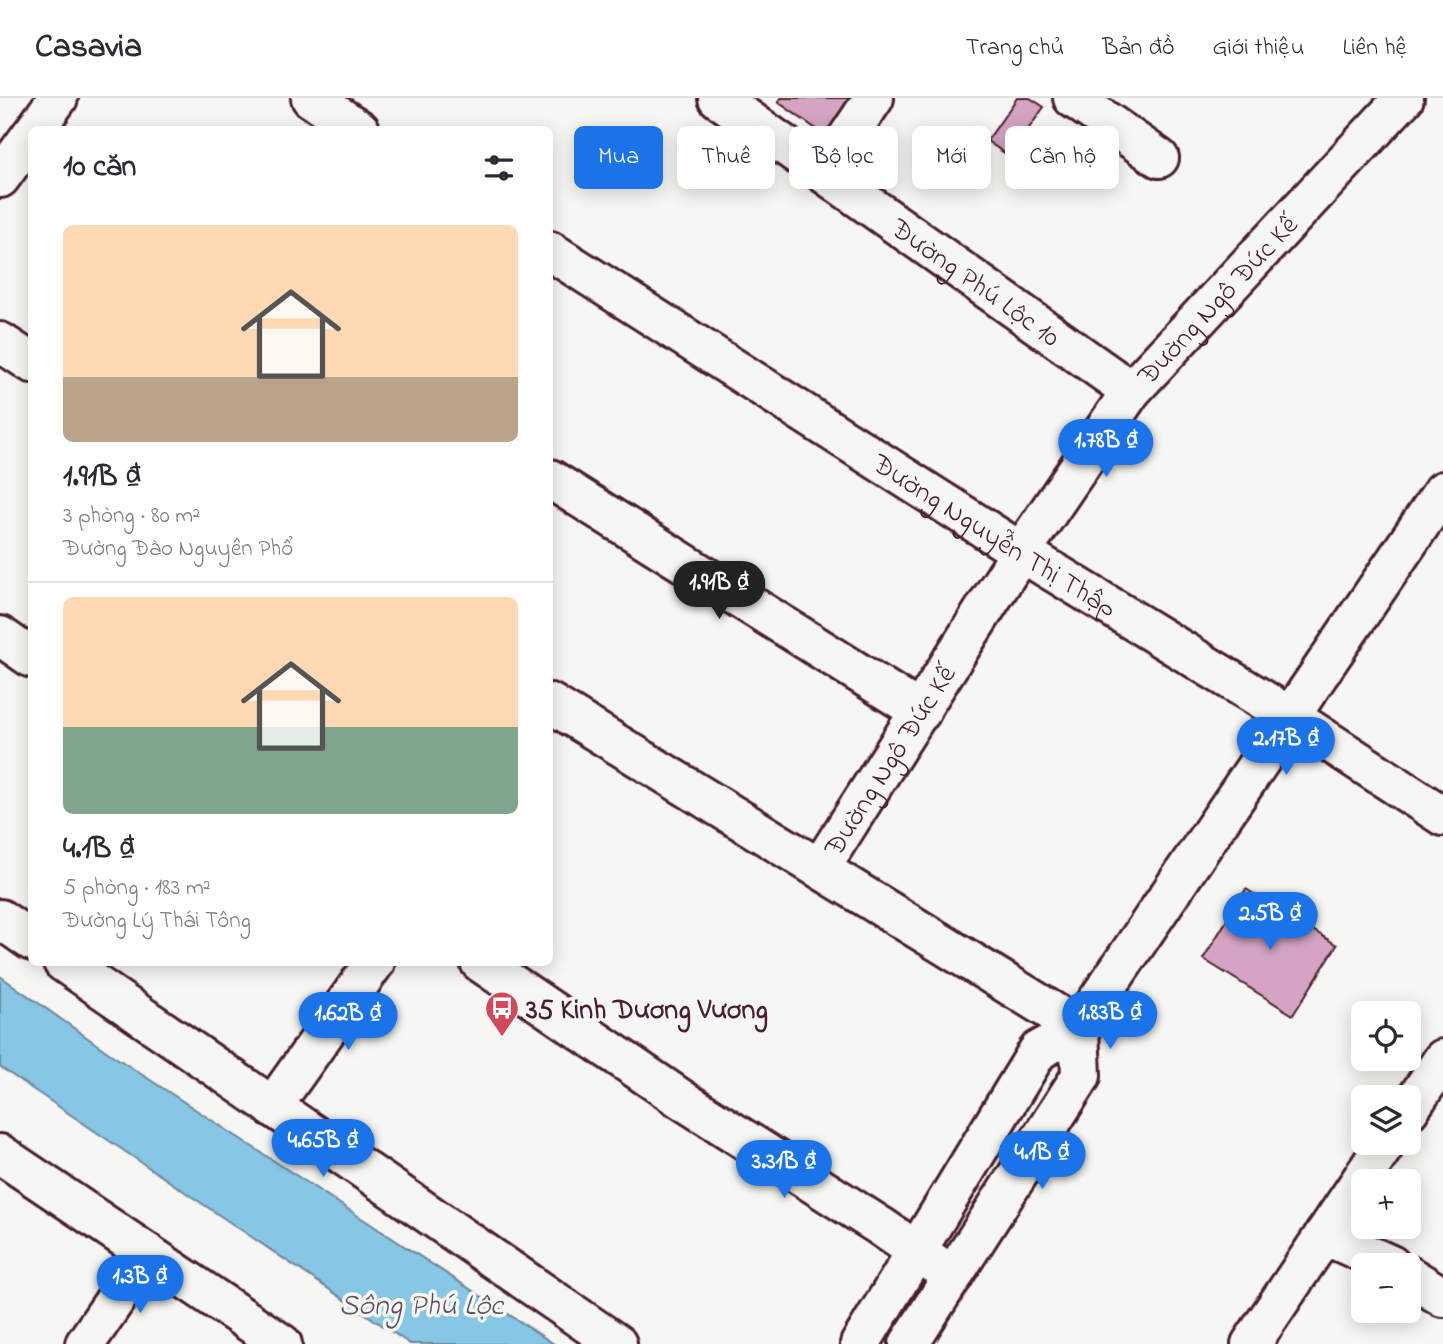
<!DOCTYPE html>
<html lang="vi">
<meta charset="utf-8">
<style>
body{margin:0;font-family:"Indie Flower",sans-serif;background:#f2f2f3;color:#2b2b33;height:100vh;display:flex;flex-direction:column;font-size:26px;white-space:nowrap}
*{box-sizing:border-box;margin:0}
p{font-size:23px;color:#7c7c81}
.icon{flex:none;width:38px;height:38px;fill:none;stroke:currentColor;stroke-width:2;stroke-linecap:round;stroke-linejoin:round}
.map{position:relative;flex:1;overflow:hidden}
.panel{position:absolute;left:28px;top:28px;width:525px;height:840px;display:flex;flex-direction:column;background:#fff;border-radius:10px;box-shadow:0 4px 18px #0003}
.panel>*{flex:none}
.hud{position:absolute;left:574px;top:28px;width:665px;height:63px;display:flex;gap:14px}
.fabs{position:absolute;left:1351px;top:903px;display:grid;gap:14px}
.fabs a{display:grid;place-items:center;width:70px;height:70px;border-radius:10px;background:#fff;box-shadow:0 4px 18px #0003;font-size:35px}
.price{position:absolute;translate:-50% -60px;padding:0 16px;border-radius:24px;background:#1a73e8;color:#fff;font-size:23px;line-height:46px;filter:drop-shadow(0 2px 4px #0008)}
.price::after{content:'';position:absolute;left:50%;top:42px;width:21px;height:16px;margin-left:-10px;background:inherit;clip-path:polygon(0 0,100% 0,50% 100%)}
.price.on{background:#222;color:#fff}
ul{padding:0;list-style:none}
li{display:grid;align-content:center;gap:14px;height:371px;padding:0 35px}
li+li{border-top:2px solid #e1e1e2}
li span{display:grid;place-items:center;height:217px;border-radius:10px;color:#555}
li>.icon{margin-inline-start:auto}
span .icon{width:126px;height:126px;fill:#fffc;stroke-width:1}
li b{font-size:30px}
h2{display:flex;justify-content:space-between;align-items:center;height:84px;padding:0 35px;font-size:30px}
.tag{padding:0 24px;border-radius:10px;background:#fff;box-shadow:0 4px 18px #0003;font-size:24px;line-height:63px}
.tag.on{background:#1a73e8;color:#fff}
header{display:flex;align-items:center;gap:42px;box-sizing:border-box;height:98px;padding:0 35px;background:#fff;border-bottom:2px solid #e1e1e2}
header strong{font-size:33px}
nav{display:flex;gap:38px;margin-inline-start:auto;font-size:24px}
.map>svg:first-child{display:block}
</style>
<header>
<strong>Casavia</strong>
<nav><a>Trang chủ</a><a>Bản đồ</a><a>Giới thiệu</a><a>Liên hệ</a></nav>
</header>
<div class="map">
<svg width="1443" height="1246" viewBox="0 0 1443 1246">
<rect width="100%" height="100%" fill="#f6f6f2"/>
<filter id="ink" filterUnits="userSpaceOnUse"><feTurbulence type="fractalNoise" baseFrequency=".0143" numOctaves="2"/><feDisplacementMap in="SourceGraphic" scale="14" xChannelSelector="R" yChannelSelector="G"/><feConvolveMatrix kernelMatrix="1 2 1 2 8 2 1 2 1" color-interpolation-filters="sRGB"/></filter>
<g filter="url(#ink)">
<path fill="#86c7e6" stroke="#6e849b" stroke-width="2" d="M0,878L109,955L554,1246H410L0,969Z"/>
<g fill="#d4a4c2" stroke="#4a1f2b" stroke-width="2">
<path d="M781,0H861L832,42L778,4Z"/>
<path d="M1017,0H1030L1044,9L1009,58L987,43Z"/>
<path d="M1246,791L1337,847L1293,917L1203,861Z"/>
</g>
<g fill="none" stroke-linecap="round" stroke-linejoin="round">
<g stroke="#4a1f2b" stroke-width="44">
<g id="minor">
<path d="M311,0L360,32"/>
<path id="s1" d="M718,0L1131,293"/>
<path d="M1073,0L1159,60"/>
<path d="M35,32L58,0"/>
<path d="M824,75L874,0"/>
<path d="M0,80L32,36"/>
<path id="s2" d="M550,153L1021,454L1291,619L1443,718"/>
<path d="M0,244L32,265"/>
<path d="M550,381L921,614"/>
<path d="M0,538L32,560"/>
<path d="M550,605L1079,930"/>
<path id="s3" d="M820,770L1021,454L1131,293L1404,0"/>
<path d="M0,821L32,843"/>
<path d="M63,864L617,1246"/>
<path d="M480,864L681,1001L880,1128L953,1178"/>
<path d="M272,1009L375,864"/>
<path d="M1409,1012L1443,961"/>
<path d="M0,1056L282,1246"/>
<path d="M1324,1137L1391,1167"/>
<path d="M1409,1178L1443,1199"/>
<path d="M85,1246L147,1155"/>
<path d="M860,1246L1038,953L1079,930L1443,393"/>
<path d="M909,1246L1081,978L1079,930"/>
<path d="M1251,1246L1386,1045"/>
</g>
</g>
<use href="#minor" stroke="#f6f6f2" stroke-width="38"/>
</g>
</g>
<defs>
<g id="bus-pin" transform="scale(1.75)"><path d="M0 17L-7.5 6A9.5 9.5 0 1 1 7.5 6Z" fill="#d1495b" stroke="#f6f6f2"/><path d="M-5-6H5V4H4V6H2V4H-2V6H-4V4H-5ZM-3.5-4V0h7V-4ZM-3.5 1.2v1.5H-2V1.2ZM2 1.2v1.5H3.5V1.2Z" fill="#fff"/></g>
</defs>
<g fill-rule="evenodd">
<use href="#bus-pin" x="502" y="910"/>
</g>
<g text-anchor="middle" stroke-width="7" stroke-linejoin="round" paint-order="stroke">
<g font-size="28" fill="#4a1f2b" stroke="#f6f6f2">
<text dy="10" stroke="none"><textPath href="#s1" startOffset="317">Đường Phú Lộc 10</textPath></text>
<text dy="10" stroke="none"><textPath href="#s3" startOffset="695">Đường Ngô Đức Kế</textPath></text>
<text dy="10" stroke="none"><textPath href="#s2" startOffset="528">Đường Nguyễn Thị Thập</textPath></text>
<text dy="10" stroke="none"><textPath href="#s3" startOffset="128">Đường Ngô Đức Kế</textPath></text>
</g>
<g font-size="28" font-weight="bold" fill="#4a1f2b" stroke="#f6f6f2" text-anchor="start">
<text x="526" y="920">35 Kinh Dương Vương</text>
</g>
<g font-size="30" font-style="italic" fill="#5c5163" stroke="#f6f6f2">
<text x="421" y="1216">Sông Phú Lộc</text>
</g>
</g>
</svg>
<div class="fabs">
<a><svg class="icon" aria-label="locate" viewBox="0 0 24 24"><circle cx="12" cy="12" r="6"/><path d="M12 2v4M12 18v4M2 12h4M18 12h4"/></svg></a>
<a><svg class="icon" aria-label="layers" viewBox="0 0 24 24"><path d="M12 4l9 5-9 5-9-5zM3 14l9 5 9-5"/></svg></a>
<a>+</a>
<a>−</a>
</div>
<b class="price" style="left:1106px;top:381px">1.78B ₫</b>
<b class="price on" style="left:719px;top:523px">1.91B ₫</b>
<b class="price" style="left:1286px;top:679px">2.17B ₫</b>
<b class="price" style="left:1270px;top:854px">2.5B ₫</b>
<b class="price" style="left:1110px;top:953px">1.83B ₫</b>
<b class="price" style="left:348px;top:954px">1.62B ₫</b>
<b class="price" style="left:323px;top:1081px">4.65B ₫</b>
<b class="price" style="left:1042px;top:1093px">4.1B ₫</b>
<b class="price" style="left:784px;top:1102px">3.31B ₫</b>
<b class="price" style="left:140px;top:1217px">1.3B ₫</b>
<div class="hud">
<a class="tag on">Mua</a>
<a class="tag">Thuê</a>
<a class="tag">Bộ lọc</a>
<a class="tag">Mới</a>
<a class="tag">Căn hộ</a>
</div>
<section class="panel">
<h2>10 căn<svg class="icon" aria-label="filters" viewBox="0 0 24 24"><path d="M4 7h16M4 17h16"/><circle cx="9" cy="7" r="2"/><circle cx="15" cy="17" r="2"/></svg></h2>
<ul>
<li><span style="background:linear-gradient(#ffd9b3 70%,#b9a48a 0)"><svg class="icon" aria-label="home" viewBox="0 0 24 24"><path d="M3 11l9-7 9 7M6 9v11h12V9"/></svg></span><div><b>1.91B ₫</b><p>3 phòng · 80 m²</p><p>Đường Đào Nguyên Phổ</p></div></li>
<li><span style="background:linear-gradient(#ffd9b3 60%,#7fa58c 0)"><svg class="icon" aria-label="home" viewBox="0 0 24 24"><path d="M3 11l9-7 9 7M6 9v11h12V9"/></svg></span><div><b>4.1B ₫</b><p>5 phòng · 183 m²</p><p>Đường Lý Thái Tông</p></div></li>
</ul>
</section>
</div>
